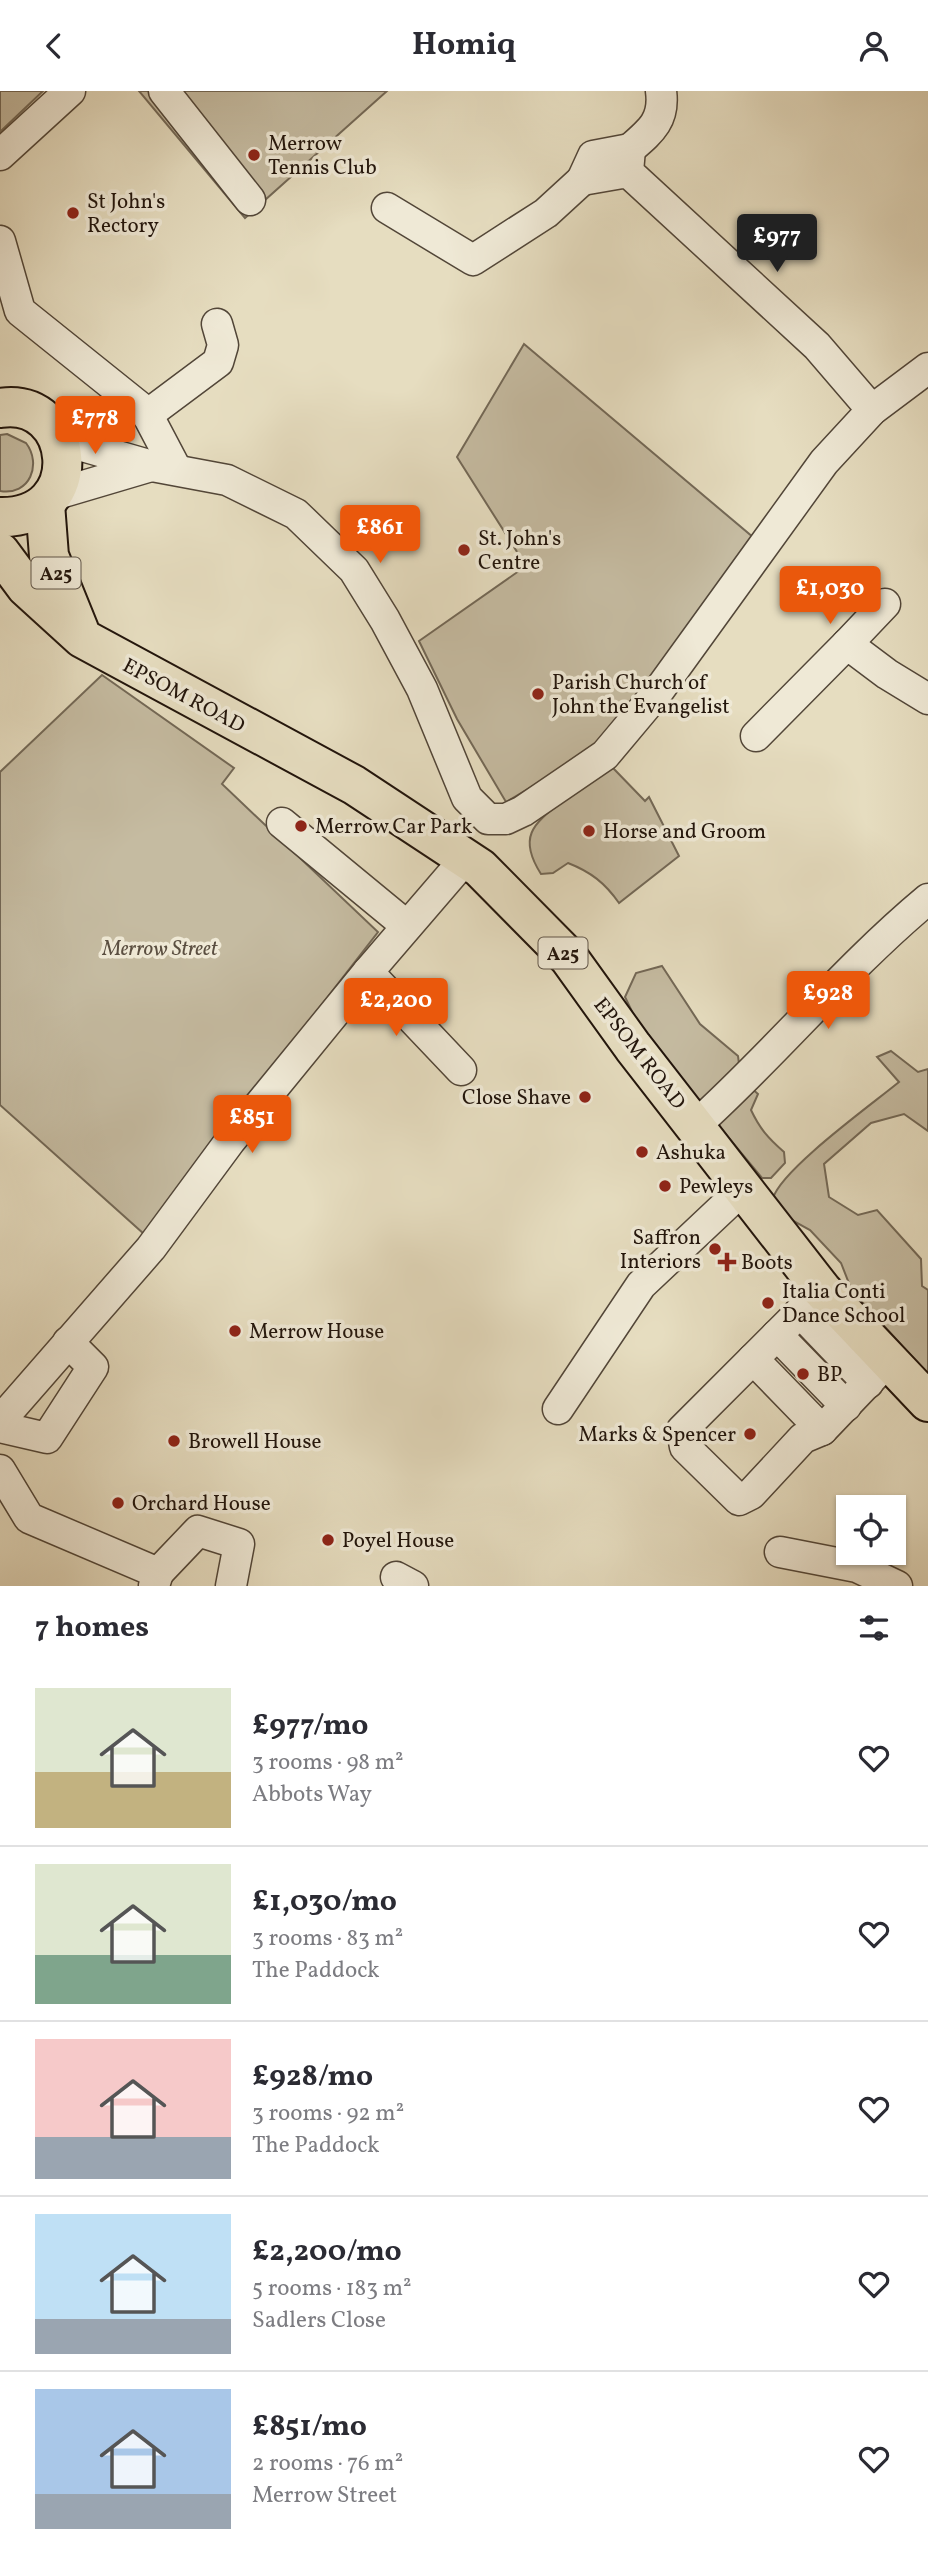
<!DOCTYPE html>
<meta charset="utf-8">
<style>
body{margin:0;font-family:Vollkorn,serif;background:#f2f2f3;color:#2b2b33;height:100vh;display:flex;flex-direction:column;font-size:26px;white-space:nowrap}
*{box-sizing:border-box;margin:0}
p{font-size:23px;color:#7c7c81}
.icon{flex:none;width:38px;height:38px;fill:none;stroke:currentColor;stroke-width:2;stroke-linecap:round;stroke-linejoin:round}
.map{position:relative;height:1495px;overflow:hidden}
.drawer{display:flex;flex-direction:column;background:#fff;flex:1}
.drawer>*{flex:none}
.controls{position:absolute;left:836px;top:1404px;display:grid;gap:14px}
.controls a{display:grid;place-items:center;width:70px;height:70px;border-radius:0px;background:#fff;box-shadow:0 2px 5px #0004;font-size:35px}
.price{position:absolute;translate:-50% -60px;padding:0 16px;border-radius:7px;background:#ea580c;color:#fff;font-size:23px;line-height:46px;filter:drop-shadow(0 2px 4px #0008)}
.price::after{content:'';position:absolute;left:50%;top:42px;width:21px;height:16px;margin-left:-10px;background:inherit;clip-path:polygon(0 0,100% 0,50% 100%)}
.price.active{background:#222;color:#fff}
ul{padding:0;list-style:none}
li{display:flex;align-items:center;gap:21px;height:175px;padding:0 35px}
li+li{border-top:2px solid #e1e1e2}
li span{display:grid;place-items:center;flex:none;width:196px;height:140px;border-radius:0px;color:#555}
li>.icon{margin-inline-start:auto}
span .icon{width:84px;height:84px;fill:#fffc;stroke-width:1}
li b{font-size:30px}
h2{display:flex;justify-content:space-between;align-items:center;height:84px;padding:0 35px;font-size:30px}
header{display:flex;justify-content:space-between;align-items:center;height:91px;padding:0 35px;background:#fff;font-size:32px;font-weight:700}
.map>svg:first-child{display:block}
</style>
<header><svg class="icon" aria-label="back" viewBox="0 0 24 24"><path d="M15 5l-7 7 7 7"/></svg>Homiq<svg class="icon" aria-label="person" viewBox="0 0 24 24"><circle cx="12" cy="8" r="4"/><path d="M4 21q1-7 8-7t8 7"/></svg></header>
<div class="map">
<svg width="928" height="1495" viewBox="0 0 928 1495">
<rect width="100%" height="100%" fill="#e6ddc0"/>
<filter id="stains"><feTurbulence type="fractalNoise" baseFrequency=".00286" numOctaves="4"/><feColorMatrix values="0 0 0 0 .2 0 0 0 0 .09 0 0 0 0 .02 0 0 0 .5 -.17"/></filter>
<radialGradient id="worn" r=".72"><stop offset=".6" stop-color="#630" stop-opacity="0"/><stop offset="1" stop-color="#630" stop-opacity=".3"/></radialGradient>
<g fill="#c5bba1" stroke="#736856" stroke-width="2">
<path d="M0,0H43L0,41Z"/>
<path d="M139,0H387L245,127Z"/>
<path d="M524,253L754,447L597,657L506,711L457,628L419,550L526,475L457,366Z"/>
<path d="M7,343L26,352C42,373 30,405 0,400V344Z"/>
<path d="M102,584L234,677L222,693L378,841L144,1143L0,1014V681Z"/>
<path d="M613,677L645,710L649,706L679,765L619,812C605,792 591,781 568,772L553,782L541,783C518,747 532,733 562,711C579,698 595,687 613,677Z"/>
<path d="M662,875L700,933L738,965L741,988L758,1003L751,1019C760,1038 768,1047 784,1061L785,1072L771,1087H762L644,945L625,906L636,882Z"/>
<path d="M891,960L918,981L928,978V1040L904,1023L871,1032L824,1073L829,1106L858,1124L877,1119L921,1168L922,1195L928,1199V1283L852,1200L841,1172L810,1139L788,1127L773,1107C782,1078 871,1014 899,991L877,966Z"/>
</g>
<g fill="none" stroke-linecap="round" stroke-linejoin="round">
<g stroke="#524638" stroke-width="33">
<g id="minor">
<path d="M164,0L250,109"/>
<path d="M630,58C651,40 665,29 661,0"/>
<path d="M0,64L70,0"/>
<path d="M628,81L630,58L593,65L582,89L628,81L817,255L872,319"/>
<path d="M387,117L473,169L546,122L582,89"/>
<path d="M0,150L20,220L146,321L176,378"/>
<path d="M147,324L218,271L223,254L217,233"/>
<path d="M49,334L86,356L152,375L227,389L296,423L354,479L385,529L422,598L467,707L488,728H506L523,720L605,664L657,602L824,371L872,319L928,277"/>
<path d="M53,404L151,375"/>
<path d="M847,553L885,513"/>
<path d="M756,645L847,553L887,583L928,608"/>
<path d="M282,732L407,835"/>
<path d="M368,881L461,979"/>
<path d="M696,1034C776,962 845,877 928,808"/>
<path d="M822,1199L682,1339L685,1356L739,1409L751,1403L803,1347L822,1339L887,1271"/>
<path d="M800,1221L868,1292"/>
<path d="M777,1244L846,1315"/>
<path d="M753,1268L822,1339"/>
<path d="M558,1318L641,1194L743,1098"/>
<path d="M0,1330L151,1157L230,1050L368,881L466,767"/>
<path d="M0,1336L47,1347L93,1276L68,1251"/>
<path d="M0,1379L29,1427L158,1482L154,1495"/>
<path d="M780,1461L857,1476L897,1495"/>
<path d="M158,1482L198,1440L239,1453L231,1495"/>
<path d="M396,1486L413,1495"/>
</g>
</g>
<g stroke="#21140b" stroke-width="42">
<g id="major">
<path d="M0,317C76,305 90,428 0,426"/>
<path d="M45,413L49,465L79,539"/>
<path d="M0,461L26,496L82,547L354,694L480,777L569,867L633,956L822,1199L928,1311"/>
</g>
</g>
<use href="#minor" stroke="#efe9d6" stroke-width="30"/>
<use href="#major" stroke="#e6ddc0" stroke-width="38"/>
</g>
<g fill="#8f2418" stroke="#efe9d6" stroke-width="2.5">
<circle cx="254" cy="64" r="7"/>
<circle cx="73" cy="122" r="7"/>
<circle cx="464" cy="459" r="7"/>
<circle cx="538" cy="603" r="7"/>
<circle cx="301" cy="735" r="7"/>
<circle cx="589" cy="740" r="7"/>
<circle cx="585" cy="1006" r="7"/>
<circle cx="642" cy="1061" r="7"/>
<circle cx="665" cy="1095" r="7"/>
<circle cx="715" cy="1158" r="7"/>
<path d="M723.5 1160.5h7v7h7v7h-7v7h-7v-7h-7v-7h7z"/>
<circle cx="768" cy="1212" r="7"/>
<circle cx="235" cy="1240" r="7"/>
<circle cx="803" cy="1283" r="7"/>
<circle cx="750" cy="1343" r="7"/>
<circle cx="174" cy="1350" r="7"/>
<circle cx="118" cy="1412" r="7"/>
<circle cx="328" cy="1449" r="7"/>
</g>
<g text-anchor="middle" stroke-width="7" stroke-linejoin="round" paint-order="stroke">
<g fill="#efe9d6" stroke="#5f5448" stroke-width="2">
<rect x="31.5" y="466.5" width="49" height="31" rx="5"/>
<rect x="538.5" y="846.5" width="49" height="31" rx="5"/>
</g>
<g font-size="19" font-weight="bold" fill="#21140b">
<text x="56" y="489">A25</text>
<text x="563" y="869">A25</text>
</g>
<g font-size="21" fill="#21140b" stroke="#efe9d6" text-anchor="start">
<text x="268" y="59">Merrow<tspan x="268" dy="24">Tennis Club</tspan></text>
<text x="87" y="117">St John's<tspan x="87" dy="24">Rectory</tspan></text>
<text x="478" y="454">St. John's<tspan x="478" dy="24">Centre</tspan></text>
<text x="552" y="598">Parish Church of<tspan x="552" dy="24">John the Evangelist</tspan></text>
<text x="315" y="742">Merrow Car Park</text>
<text x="603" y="747">Horse and Groom</text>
<text x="571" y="1013" text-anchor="end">Close Shave</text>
<text x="656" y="1068">Ashuka</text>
<text x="679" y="1102">Pewleys</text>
<text x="701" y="1153" text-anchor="end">Saffron<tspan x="701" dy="24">Interiors</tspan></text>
<text x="741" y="1178">Boots</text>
<text x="782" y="1207">Italia Conti<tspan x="782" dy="24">Dance School</tspan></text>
<text x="249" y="1247">Merrow House</text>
<text x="817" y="1290">BP</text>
<text x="736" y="1350" text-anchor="end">Marks &amp; Spencer</text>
<text x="188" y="1357">Browell House</text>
<text x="132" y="1419">Orchard House</text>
<text x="342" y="1456">Poyel House</text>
</g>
<g font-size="21" fill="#21140b" stroke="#efe9d6">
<text transform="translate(184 604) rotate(28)" y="7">EPSOM ROAD</text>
<text transform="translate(640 962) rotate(52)" y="7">EPSOM ROAD</text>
</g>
<g font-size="21" font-style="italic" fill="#5a4e40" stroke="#efe9d6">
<text x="160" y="864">Merrow Street</text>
</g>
</g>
<rect width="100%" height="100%" filter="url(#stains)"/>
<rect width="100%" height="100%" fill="url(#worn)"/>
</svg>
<div class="controls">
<a><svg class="icon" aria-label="locate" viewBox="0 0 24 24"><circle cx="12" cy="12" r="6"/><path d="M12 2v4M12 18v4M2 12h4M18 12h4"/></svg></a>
</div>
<b class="price active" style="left:777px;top:183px">£977</b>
<b class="price" style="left:95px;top:365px">£778</b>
<b class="price" style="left:380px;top:474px">£861</b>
<b class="price" style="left:830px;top:535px">£1,030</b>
<b class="price" style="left:828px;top:940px">£928</b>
<b class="price" style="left:396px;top:947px">£2,200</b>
<b class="price" style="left:252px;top:1064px">£851</b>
</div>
<section class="drawer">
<h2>7 homes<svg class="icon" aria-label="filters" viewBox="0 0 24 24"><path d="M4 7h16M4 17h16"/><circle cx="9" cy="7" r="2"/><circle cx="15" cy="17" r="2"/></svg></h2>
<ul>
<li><span style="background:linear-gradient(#dfe7d0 60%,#c2b280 0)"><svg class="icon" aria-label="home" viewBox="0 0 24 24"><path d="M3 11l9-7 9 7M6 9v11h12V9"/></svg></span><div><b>£977/mo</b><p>3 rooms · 98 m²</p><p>Abbots Way</p></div><svg class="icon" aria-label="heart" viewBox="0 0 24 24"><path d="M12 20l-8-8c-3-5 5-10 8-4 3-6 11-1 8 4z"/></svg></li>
<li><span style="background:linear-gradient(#dfe7d0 65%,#7fa58c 0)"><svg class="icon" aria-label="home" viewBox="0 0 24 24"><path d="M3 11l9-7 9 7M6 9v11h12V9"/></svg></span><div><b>£1,030/mo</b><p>3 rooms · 83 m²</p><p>The Paddock</p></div><svg class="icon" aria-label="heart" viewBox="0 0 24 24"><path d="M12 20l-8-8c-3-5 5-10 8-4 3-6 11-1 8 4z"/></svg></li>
<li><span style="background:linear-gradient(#f6c9c9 70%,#9aa5b1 0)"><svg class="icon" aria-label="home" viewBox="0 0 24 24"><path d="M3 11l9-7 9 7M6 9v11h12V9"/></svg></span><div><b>£928/mo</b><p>3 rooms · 92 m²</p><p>The Paddock</p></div><svg class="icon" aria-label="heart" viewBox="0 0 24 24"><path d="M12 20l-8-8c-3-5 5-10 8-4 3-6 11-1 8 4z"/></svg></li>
<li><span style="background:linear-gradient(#bfe0f5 75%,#9aa5b1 0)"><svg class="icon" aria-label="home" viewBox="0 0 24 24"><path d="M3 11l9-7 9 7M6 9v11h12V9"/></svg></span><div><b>£2,200/mo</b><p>5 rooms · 183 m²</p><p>Sadlers Close</p></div><svg class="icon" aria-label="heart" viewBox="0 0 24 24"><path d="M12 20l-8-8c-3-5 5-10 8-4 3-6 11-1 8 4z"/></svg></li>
<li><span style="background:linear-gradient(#a9c7e8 75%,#9aa5b1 0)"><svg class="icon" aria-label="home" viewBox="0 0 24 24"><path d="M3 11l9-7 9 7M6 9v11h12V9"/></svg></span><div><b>£851/mo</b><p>2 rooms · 76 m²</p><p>Merrow Street</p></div><svg class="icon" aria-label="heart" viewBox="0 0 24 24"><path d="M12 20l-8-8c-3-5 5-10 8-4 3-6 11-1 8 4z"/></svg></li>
</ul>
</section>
